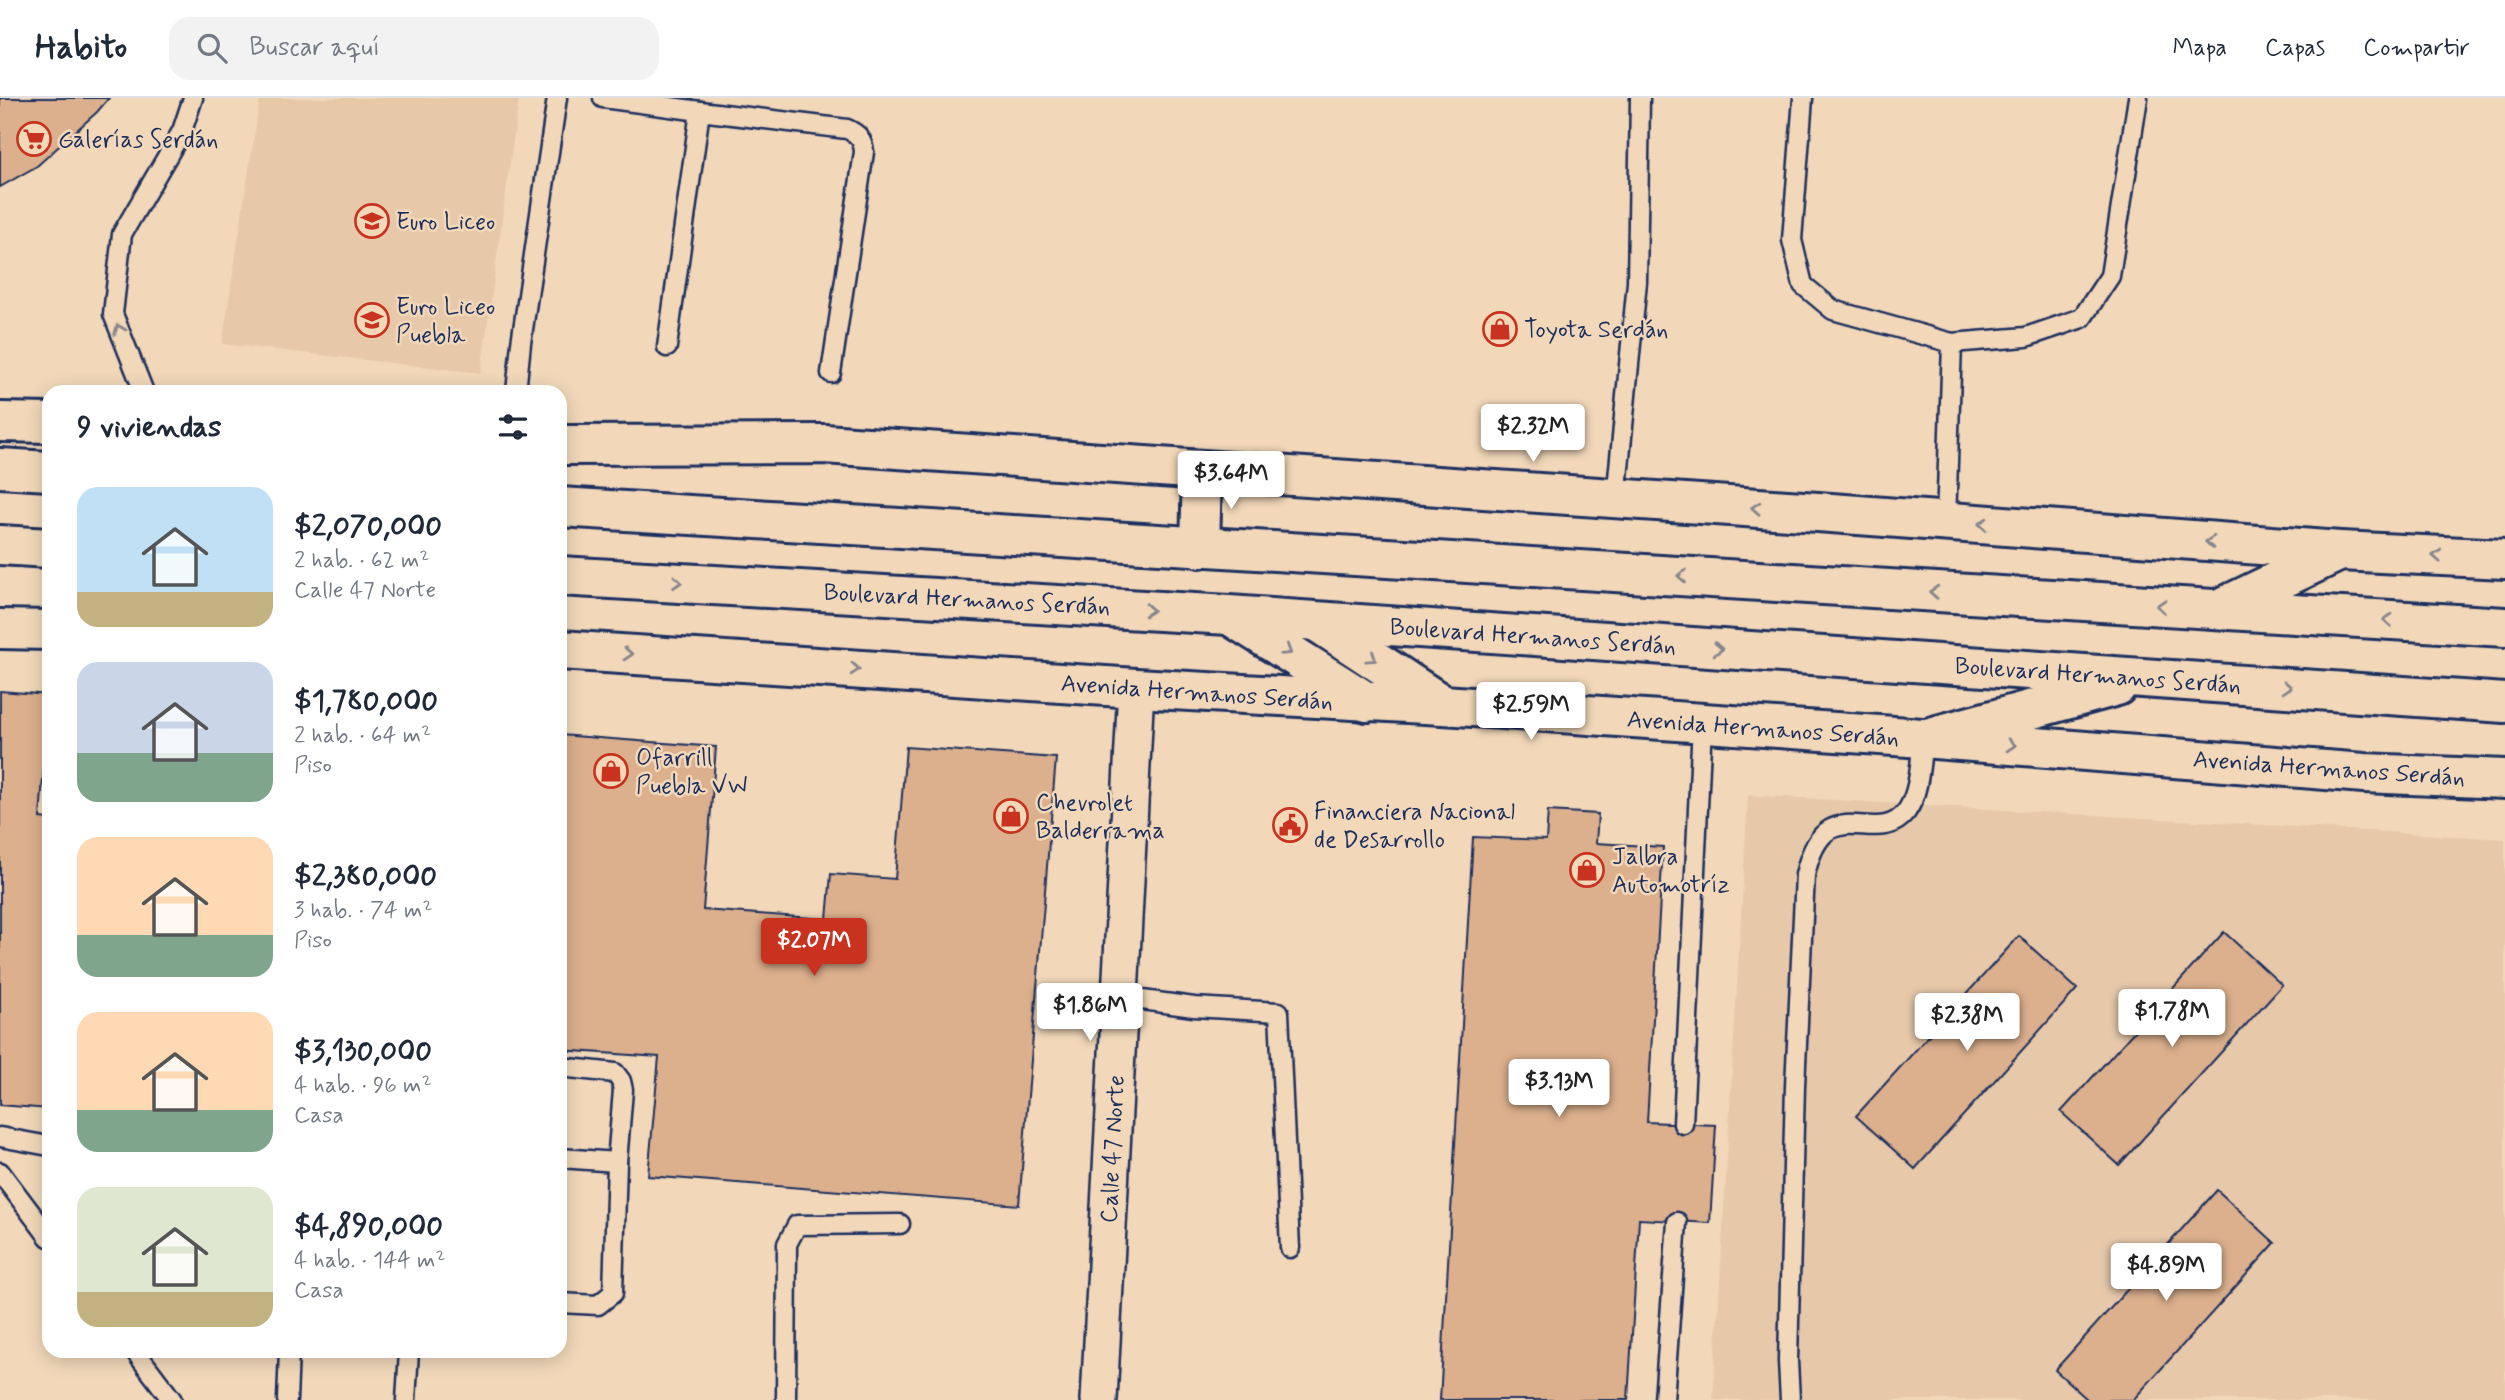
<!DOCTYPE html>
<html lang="es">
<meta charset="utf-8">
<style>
body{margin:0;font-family:Mynerve,sans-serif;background:#f2f2f3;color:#1f2937;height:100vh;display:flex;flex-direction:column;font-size:26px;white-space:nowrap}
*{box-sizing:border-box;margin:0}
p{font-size:23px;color:#747a83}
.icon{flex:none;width:38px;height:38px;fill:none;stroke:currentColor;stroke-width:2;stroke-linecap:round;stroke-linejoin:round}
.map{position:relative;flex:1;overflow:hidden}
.panel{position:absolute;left:42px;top:287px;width:525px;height:973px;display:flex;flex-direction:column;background:#fff;border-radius:21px;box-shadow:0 4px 18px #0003}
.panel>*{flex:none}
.price{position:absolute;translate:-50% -60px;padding:0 16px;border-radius:7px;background:#fff;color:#222;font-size:23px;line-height:46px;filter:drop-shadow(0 2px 4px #0008)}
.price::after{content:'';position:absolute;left:50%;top:42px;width:21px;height:16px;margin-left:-10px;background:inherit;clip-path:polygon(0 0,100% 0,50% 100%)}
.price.selected{background:#c8321e;color:#fff}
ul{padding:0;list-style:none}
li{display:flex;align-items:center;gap:21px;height:175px;padding:0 35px}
li span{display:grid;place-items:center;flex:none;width:196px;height:140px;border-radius:21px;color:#555}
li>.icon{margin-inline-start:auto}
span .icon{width:84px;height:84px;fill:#fffc;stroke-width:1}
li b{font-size:30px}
h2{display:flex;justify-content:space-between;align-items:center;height:84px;padding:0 35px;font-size:30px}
header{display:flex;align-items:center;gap:42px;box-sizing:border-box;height:98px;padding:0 35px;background:#fff;border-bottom:2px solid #e0e1e3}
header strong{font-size:33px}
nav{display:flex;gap:38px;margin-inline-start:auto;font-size:24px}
.search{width:490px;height:63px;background:#f2f2f3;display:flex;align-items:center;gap:18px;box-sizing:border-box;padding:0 24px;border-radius:21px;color:#747a83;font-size:26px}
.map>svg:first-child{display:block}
</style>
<header>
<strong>Habito</strong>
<div class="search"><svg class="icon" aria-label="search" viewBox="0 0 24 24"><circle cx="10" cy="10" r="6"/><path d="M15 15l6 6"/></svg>Buscar aquí</div>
<nav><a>Mapa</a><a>Capas</a><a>Compartir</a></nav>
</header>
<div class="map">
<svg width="2505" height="1302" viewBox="0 0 2505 1302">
<rect width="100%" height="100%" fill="#f2d8b9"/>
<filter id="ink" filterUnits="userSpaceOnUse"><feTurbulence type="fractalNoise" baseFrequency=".0143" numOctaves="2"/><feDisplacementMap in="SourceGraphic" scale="14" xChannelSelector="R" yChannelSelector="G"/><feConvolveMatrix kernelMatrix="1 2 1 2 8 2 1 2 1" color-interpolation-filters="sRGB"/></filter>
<g filter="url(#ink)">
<g fill="#e7c9aa">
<path d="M260,0H519L481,275L222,246Z"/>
<path d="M1748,697L2505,741V1302H1713Z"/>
</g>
<g fill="#dcb08d" stroke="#1b2f5e" stroke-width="2">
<path d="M0,0H109L97,14L37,68L0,89Z"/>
<path d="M0,593L49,597L40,720L49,721V1011L0,1007Z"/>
<path d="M560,637L716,649L703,812L827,821L831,776L895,781L906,649L1056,660L1019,1107L648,1078L659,959L560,952Z"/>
<path d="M1548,713L1598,716L1596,745L1663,749L1647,1024L1716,1027L1710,1125L1639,1121L1628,1302H1440L1473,739L1546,742Z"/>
<path d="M2224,834L2282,887L2119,1067L2061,1014Z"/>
<path d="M2019,838L2077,891L1915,1071L1856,1018Z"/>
<path d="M2217,1092L2275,1145L2133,1302H2088L2055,1272Z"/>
</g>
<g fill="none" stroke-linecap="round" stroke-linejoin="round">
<g stroke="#1b2f5e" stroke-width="23">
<g id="service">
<path d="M603,0L700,13"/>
<path d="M1803,0L1792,142L1803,187L1833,212L1952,245L2026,239L2082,220L2110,178L2138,0"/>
<path d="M667,249L700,13L847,31C858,36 863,41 864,54L831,275"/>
<path d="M144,294L113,216L122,136L182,33L193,0"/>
<path d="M516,294L521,245L557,0"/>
<path d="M1616,401L1637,184L1640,0"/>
<path d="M1946,424L1952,245"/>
<path d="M1120,899L1194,909L1279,914L1290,1150"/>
<path d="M560,969L615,975L621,983L623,992L617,1064L560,1060"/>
<path d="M1683,1026L1702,626"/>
<path d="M0,1039L49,1048"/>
<path d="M0,1074L49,1139"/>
<path d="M560,1205L598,1207L613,1195L617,1064"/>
<path d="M135,1253L172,1302"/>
<path d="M287,1302L289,1253"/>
<path d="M406,1302L409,1253"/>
<path d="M786,1302L787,1146L797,1127L900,1126"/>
<path d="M1664,1302L1677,1124"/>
<path d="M1790,1302L1788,1263L1795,988L1805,777C1825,688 1876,753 1906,714C1920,695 1920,663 1923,641"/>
</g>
</g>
<g stroke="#1b2f5e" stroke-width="40">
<path id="minor" d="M1099,1302L1136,590"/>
</g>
<g stroke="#1b2f5e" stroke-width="44">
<g id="secondary">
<path d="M0,324L49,325"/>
<path d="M560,347L824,346L1818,414L2340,453L2505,461"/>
<path d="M1200,450L1202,374"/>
<path d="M0,531L49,532"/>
<path d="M560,552L1136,590L1443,607L1909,639L2364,675L2505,681"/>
</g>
</g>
<g stroke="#1b2f5e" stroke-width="44">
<g id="primary">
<path d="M0,370L49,373"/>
<path d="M560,409L2505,529"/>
<path d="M0,447L49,450"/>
<path d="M560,478L1229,517L2505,605"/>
<path d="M2219,511L2340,453"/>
<path d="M1234,520L1367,604"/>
<path d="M1317,524L1443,607"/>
<path d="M1923,641L2117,588"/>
</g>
</g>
<use href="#service" stroke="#f2d8b9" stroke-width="18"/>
<use href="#minor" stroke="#f2d8b9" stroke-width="35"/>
<use href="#secondary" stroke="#f2d8b9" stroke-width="38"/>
<use href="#primary" stroke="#f2d8b9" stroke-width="38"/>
</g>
<defs><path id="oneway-chevron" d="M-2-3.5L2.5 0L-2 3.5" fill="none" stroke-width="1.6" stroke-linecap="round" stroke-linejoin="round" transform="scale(1.75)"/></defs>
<g stroke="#86848c">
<use href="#oneway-chevron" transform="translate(119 231) rotate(-112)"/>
<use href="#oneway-chevron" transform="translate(1756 410) rotate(-176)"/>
<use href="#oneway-chevron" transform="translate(1983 426) rotate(-176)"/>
<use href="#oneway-chevron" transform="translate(2210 444) rotate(-176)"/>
<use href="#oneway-chevron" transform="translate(2437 458) rotate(-177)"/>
<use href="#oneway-chevron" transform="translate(1682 478) rotate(-177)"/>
<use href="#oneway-chevron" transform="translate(677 484) rotate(3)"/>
<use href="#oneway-chevron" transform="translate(1934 494) rotate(-176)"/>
<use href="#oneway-chevron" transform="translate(2161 508) rotate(-176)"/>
<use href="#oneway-chevron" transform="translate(1149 512) rotate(4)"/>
<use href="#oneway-chevron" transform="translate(2388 522) rotate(-176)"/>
<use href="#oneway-chevron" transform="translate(1718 551) rotate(4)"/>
<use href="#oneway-chevron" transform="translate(1287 553) rotate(32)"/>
<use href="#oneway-chevron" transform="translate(628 556) rotate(4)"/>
<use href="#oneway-chevron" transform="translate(1372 560) rotate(34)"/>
<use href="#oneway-chevron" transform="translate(855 571) rotate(4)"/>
<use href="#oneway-chevron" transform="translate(2287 589) rotate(4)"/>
<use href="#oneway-chevron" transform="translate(2011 647) rotate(4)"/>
</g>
</g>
<defs>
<g id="supermarket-ring" transform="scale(1.75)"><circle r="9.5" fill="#f2d8b9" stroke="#c8321e" stroke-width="1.5"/><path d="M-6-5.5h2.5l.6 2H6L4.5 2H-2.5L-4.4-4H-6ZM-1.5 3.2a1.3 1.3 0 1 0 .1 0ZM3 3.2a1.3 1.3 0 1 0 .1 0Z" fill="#c8321e"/></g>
<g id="school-ring" transform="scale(1.75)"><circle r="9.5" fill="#f2d8b9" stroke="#c8321e" stroke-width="1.5"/><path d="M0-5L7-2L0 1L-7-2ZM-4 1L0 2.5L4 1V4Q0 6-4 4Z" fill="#c8321e"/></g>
<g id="shop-ring" transform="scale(1.75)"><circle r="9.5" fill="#f2d8b9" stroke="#c8321e" stroke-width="1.5"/><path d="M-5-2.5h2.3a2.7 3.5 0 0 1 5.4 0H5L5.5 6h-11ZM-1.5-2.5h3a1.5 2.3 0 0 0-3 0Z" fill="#c8321e"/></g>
<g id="civic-ring" transform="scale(1.75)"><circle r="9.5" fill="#f2d8b9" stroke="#c8321e" stroke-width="1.5"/><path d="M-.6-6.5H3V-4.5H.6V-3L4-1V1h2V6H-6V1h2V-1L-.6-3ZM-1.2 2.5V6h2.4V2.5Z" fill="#c8321e"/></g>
</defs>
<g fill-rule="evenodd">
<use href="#supermarket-ring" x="34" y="41"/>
<use href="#school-ring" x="372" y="123"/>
<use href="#school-ring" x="372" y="222"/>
<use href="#shop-ring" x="1500" y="231"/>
<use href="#shop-ring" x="611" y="673"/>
<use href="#shop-ring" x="1011" y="718"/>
<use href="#civic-ring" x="1290" y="727"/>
<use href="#shop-ring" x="1587" y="772"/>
</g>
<g text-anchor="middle" stroke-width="5" stroke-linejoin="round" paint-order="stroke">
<g font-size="24" fill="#1b2f5e" stroke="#f2d8b9" text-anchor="start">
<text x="58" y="49">Galerías Serdán</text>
<text x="396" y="131">Euro Liceo</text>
<text x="396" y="216">Euro Liceo<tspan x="396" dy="28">Puebla</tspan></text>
<text x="1524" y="239">Toyota Serdán</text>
<text x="636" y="667">Ofarrill<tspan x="636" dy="28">Puebla VW</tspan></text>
<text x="1036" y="712">Chevrolet<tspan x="1036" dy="28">Balderrama</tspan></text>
<text x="1314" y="721">Financiera Nacional<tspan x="1314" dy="28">de Desarrollo</tspan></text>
<text x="1612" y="766">Jalbra<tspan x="1612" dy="28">Automotríz</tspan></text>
</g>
<g font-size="24" fill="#1b2f5e" stroke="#f2d8b9">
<text transform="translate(967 501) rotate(3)" y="8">Boulevard Hermanos Serdán</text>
<text transform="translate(1533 538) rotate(4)" y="8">Boulevard Hermanos Serdán</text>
<text transform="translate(2098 577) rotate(4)" y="8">Boulevard Hermanos Serdán</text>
<text transform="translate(1197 594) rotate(4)" y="8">Avenida Hermanos Serdán</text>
<text transform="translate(1763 630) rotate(4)" y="8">Avenida Hermanos Serdán</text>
<text transform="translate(2329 670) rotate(4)" y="8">Avenida Hermanos Serdán</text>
<text transform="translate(1112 1051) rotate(-87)" y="8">Calle 47 Norte</text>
</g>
</g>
</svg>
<b class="price" style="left:1533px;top:366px">$2.32M</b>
<b class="price" style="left:1231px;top:413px">$3.64M</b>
<b class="price" style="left:1531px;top:644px">$2.59M</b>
<b class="price selected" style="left:814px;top:880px">$2.07M</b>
<b class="price" style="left:1090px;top:945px">$1.86M</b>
<b class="price" style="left:2172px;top:951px">$1.78M</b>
<b class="price" style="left:1967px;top:955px">$2.38M</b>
<b class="price" style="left:1559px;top:1021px">$3.13M</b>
<b class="price" style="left:2166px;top:1205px">$4.89M</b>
<section class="panel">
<h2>9 viviendas<svg class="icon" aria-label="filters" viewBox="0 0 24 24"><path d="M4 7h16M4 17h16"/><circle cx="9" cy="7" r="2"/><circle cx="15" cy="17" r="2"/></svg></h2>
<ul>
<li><span style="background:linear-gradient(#bfe0f5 75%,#c2b280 0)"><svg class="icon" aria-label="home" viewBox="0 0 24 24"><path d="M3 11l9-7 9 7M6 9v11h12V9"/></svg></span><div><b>$2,070,000</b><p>2 hab. · 62 m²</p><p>Calle 47 Norte</p></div></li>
<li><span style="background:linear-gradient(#c9d6e8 65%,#7fa58c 0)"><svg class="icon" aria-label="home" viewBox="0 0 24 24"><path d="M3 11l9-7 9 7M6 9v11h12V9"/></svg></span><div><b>$1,780,000</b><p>2 hab. · 64 m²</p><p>Piso</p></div></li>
<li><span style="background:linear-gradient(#ffd9b3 70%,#7fa58c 0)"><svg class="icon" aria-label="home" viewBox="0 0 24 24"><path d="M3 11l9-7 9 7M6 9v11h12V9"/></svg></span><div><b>$2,380,000</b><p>3 hab. · 74 m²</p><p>Piso</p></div></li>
<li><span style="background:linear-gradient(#ffd9b3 70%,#7fa58c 0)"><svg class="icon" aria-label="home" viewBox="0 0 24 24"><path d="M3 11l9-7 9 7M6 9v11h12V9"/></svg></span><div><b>$3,130,000</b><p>4 hab. · 96 m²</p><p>Casa</p></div></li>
<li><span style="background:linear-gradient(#dfe7d0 75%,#c2b280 0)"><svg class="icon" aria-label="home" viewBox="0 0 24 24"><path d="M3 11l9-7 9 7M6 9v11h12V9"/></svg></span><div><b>$4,890,000</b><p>4 hab. · 144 m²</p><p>Casa</p></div></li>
</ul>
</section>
</div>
